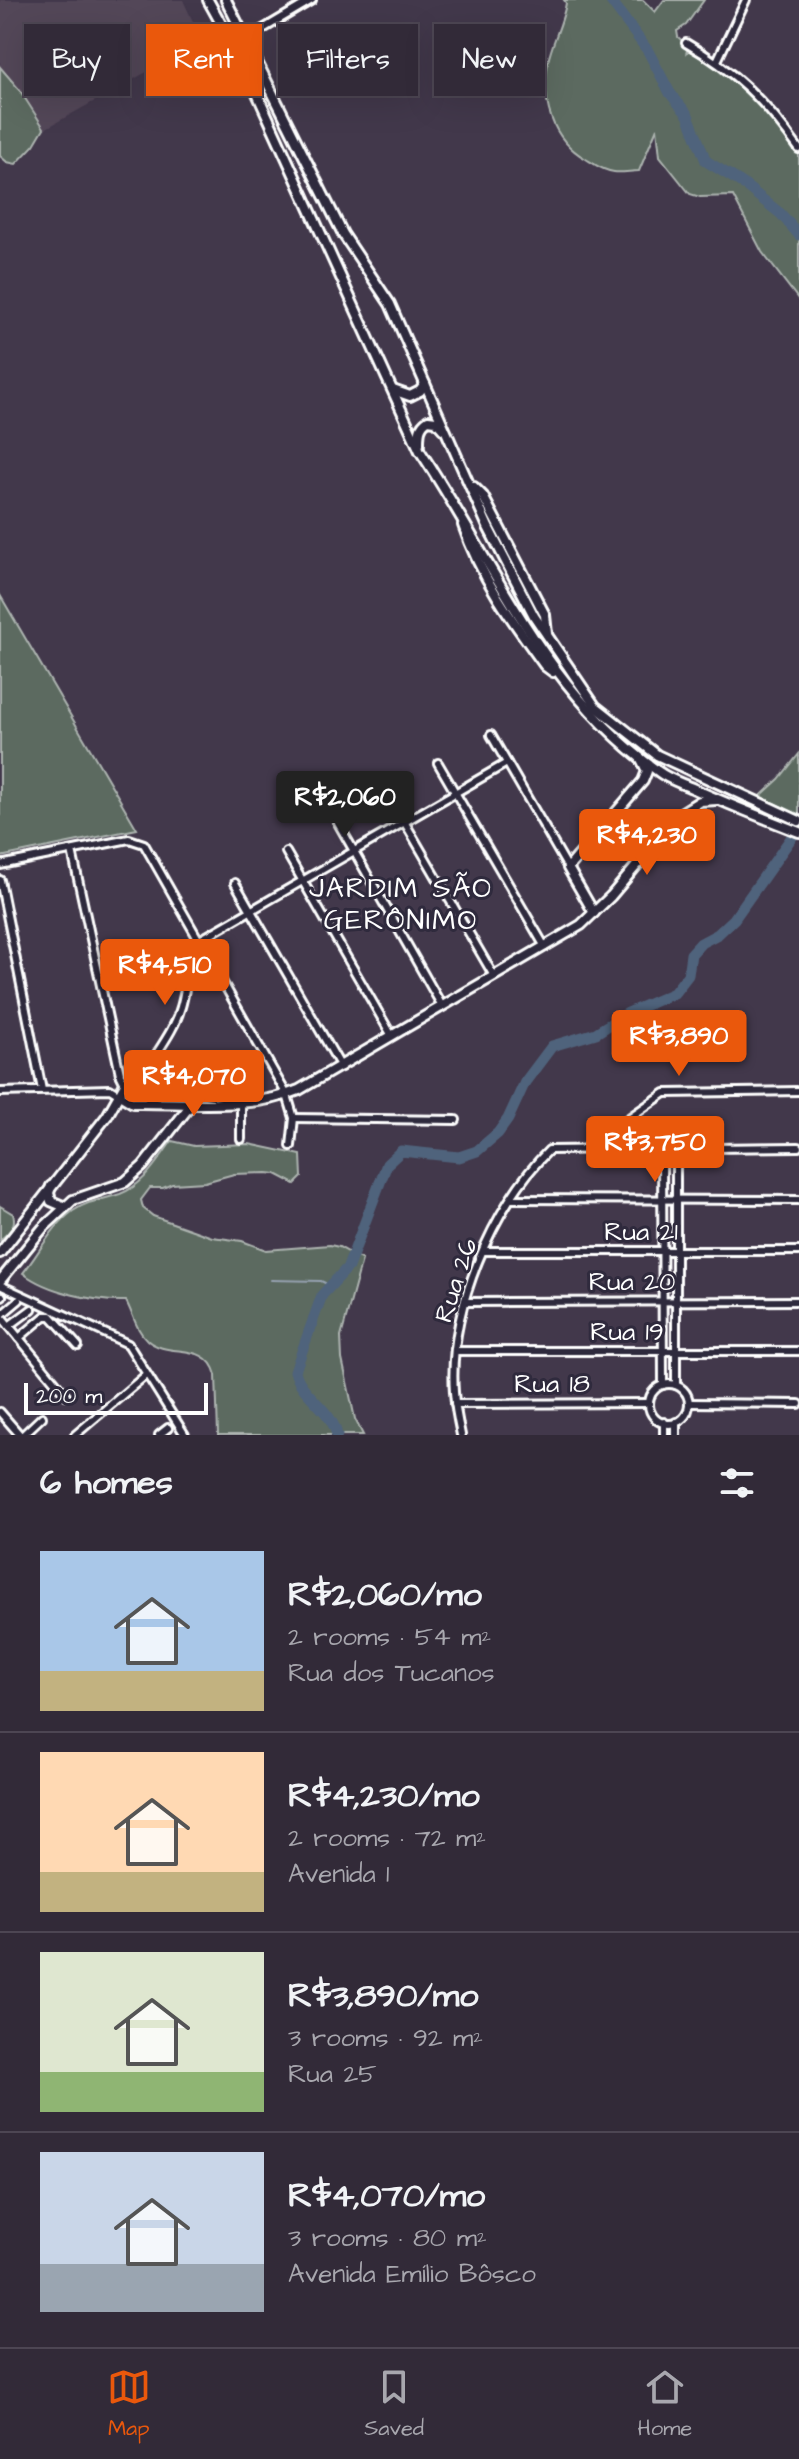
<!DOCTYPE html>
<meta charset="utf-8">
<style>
body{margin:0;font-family:"Architects Daughter",sans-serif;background:#3a3240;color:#f1f3f6;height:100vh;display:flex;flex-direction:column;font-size:30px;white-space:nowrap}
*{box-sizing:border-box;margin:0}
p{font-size:26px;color:#a8a7ae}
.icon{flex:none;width:44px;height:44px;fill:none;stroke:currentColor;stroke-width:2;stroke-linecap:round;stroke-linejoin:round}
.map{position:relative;height:1435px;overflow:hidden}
.side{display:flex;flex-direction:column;background:#322a38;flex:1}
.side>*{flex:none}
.banner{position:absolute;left:24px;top:24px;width:752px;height:72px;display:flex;gap:16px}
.scale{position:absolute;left:24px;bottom:20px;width:184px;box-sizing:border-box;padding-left:8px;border:4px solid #fff;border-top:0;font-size:22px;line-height:28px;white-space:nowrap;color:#fff;-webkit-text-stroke:6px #2f2a3d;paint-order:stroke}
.price{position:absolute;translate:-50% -68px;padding:0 18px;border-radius:8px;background:#ea580c;color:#fff;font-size:26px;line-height:52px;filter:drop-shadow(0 2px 4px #0008)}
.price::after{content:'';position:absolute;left:50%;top:48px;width:24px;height:18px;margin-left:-12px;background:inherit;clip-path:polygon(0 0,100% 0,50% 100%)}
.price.selected{background:#222;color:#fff}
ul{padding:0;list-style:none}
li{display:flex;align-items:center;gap:24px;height:200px;padding:0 40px}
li+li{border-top:2px solid #4d4653}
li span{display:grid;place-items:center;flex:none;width:224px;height:160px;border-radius:0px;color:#555}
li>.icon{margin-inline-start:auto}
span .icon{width:96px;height:96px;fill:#fffc;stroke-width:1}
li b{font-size:34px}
h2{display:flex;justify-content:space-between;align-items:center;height:96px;padding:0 40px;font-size:34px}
.chip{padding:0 28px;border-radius:0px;background:#322a38;box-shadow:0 8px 32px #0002,0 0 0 2px #4d4653;font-size:28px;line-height:72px}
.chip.selected{background:#ea580c;color:#fff}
.menu{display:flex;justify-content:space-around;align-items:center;height:112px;border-top:2px solid #4d4653;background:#322a38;font-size:22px;color:#a8a7ae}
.menu a{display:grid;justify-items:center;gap:4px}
.menu .selected{color:#ea580c}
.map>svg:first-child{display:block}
</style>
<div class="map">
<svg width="799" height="1435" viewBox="0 0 799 1435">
<rect width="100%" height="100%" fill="#42384b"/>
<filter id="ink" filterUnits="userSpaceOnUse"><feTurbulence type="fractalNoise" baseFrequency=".0125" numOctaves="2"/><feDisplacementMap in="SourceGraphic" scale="16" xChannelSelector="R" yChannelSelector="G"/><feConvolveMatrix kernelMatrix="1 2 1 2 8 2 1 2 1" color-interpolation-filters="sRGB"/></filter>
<g filter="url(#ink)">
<path fill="#534658" d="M0,0H183L202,41L0,154Z"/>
<g fill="#5b6a60" stroke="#adb4b0" stroke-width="2">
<path d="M564,0H643L655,12L664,0H704L686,25L677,31L678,37L688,46L686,54L691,45L739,80L780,125L799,153V300L762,252L733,196L700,197L690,194L660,156L657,128L639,171C631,171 622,173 614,172C603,171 594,164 586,159C551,139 541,101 548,62C552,42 563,23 566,3Z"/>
<path d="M0,67L19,89L44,128L34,145L16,164L7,162L0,156Z"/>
<path d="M0,595L137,829L0,857Z"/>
<path d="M799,754V816L774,803L754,802L779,779Z"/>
<path d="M172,1141L194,1146L249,1144L301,1155L302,1177L295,1184L276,1174L267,1173L234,1174L205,1182L172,1184L163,1188H150L141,1200L143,1208L153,1216L212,1237L242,1241L266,1250L330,1245L339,1247L362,1260L341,1337L342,1359L349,1391L355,1419L363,1435H218L216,1375C207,1340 168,1359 147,1340C136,1330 133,1314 126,1301C95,1302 47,1292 23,1273C40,1252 50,1228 73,1211C87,1201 105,1199 120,1194C144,1185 157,1161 172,1141Z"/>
<path d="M0,1206L13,1214C17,1226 9,1232 0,1240Z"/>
</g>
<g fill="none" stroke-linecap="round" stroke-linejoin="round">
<path stroke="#96a1b0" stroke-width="2" d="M271,1280L321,1281L329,1285"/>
<g stroke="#50637b" stroke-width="11">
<path d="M610,0L648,51L670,93L688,115L706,161L742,183L781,214L799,235"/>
<path d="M337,1435C331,1408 301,1396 295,1371L322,1295L348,1267L387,1164L401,1151L459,1157L477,1151L498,1133L508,1119L525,1082L552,1046L596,1033L628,1013L674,993L688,975L691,954L701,943L718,934L734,919L799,827"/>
</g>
<g stroke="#fff" stroke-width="12">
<g id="minor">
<path d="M244,37L253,35L312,0"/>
<path d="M686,43C736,72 765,101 799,149"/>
<path d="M717,61L746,0"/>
<path d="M491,735L568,868"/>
<path d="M438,763L545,947"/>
<path d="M387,792L494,976"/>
<path d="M338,823L442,1006"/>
<path d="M72,851L120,1074L125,1084"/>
<path d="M286,852L392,1036"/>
<path d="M0,865L129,839L144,844L287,1095L294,1118L291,1146"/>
<path d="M0,880L42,1090"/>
<path d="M235,883L341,1067"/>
<path d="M139,1084C151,1058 173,1035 181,1007C186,991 190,951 198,941L507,763"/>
<path d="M0,1092L110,1089L118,1094"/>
<path d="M294,1118L456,1120"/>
<path d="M241,1139V1103"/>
<path d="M587,1147L665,1093L799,1091"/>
<path d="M662,1148L663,1385"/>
<path d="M511,1199L799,1200"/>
<path d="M483,1251H799"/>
<path d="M0,1285L128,1344L185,1435"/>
<path d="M0,1297L2,1296"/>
<path d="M465,1302L799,1301"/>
<path d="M0,1315L66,1395"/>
<path d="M0,1316L19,1300"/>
<path d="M9,1326L32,1309"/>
<path d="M19,1338L45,1316H51L78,1346"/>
<path d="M456,1351H799"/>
<circle cx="669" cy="1404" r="20"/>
<path d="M676,1385V1148"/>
<path d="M690,1403L799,1404"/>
<path d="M455,1404L649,1403"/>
<path d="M0,1412L20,1435"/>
<path d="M23,1435L42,1417"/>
<path d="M75,1435L146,1375"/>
<path d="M159,1435L168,1428"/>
<path d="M461,1435C458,1421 455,1407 454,1392C448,1312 492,1206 549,1150L799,1147"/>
<path d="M664,1435V1422"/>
<path d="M676,1435V1422"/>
</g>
</g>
<g stroke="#fff" stroke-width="14">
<g id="major">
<path d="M208,0L245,67L420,451C495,564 543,690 659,772C668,779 681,783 692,788C727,804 763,818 799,832"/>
<path d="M226,0L343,234L390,304L488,527L534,616L595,706L657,755L799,821"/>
<path d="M393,390L410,396L420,391L425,384"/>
<path d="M419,444C419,433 419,426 428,420L436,421L443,429"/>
<path d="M474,487L483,496L545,615L547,634"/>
<path d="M463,525C480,577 513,622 545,666L553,672"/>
<path d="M594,913L568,868L643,781L647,771L641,759"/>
<path d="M118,1094L133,1103C188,1102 248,1111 299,1090L581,925L611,896L681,813L700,801L717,800"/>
<path d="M51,1186L49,1193L51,1201L65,1207"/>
<path d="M0,1253L107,1116L125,1084L237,1098"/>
<path d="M0,1281L43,1228L73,1200L125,1182L143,1166L193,1102"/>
</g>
</g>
<use href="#minor" stroke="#2f2a3d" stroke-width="6"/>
<use href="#major" stroke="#2f2a3d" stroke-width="8"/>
</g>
</g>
<g text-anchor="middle" stroke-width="6" stroke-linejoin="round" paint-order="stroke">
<g font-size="26" fill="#fff" stroke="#2f2a3d">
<text x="641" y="1240">Rua 21</text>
<text transform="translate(455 1280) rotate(-72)" y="9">Rua 26</text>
<text x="632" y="1290">Rua 20</text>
<text x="627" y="1340">Rua 19</text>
<text x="552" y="1392">Rua 18</text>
</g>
<g font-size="28" letter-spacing="2" fill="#fff" stroke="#2f2a3d">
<text x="401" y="897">JARDIM SÃO<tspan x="401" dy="32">GERÔNIMO</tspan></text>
</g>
</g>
</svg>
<div class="scale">200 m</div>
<b class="price selected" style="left:345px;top:839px">R$2,060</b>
<b class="price" style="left:647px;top:877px">R$4,230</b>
<b class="price" style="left:165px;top:1007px">R$4,510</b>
<b class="price" style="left:679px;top:1078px">R$3,890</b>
<b class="price" style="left:194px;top:1118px">R$4,070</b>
<b class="price" style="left:655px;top:1184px">R$3,750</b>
<div class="banner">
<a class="chip">Buy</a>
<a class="chip selected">Rent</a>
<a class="chip">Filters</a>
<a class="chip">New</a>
</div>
</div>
<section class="side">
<h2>6 homes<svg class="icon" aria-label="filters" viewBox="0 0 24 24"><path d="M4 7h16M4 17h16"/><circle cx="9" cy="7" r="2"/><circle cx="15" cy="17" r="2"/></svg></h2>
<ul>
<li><span style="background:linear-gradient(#a9c7e8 75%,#c2b280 0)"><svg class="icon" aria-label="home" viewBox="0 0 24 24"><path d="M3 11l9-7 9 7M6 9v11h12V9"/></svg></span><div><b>R$2,060/mo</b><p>2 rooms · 54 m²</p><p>Rua dos Tucanos</p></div></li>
<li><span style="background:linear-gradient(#ffd9b3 75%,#c2b280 0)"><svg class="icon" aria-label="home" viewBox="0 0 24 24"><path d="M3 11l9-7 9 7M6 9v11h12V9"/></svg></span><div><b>R$4,230/mo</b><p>2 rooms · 72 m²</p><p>Avenida 1</p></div></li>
<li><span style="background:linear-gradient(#dfe7d0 75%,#8fb573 0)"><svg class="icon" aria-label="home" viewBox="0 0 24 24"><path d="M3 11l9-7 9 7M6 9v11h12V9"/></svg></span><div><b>R$3,890/mo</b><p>3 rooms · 92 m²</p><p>Rua 25</p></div></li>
<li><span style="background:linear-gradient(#c9d6e8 70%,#9aa5b1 0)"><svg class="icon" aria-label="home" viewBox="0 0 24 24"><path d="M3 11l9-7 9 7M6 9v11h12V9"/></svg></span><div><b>R$4,070/mo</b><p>3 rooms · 80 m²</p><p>Avenida Emílio Bôsco</p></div></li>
</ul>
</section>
<nav class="menu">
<a class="selected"><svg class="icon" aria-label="map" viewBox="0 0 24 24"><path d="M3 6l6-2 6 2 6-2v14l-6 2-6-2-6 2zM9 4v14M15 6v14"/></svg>Map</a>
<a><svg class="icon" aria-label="saved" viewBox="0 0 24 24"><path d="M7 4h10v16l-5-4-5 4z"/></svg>Saved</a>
<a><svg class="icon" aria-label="home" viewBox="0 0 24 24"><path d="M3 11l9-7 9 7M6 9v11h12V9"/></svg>Home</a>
</nav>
